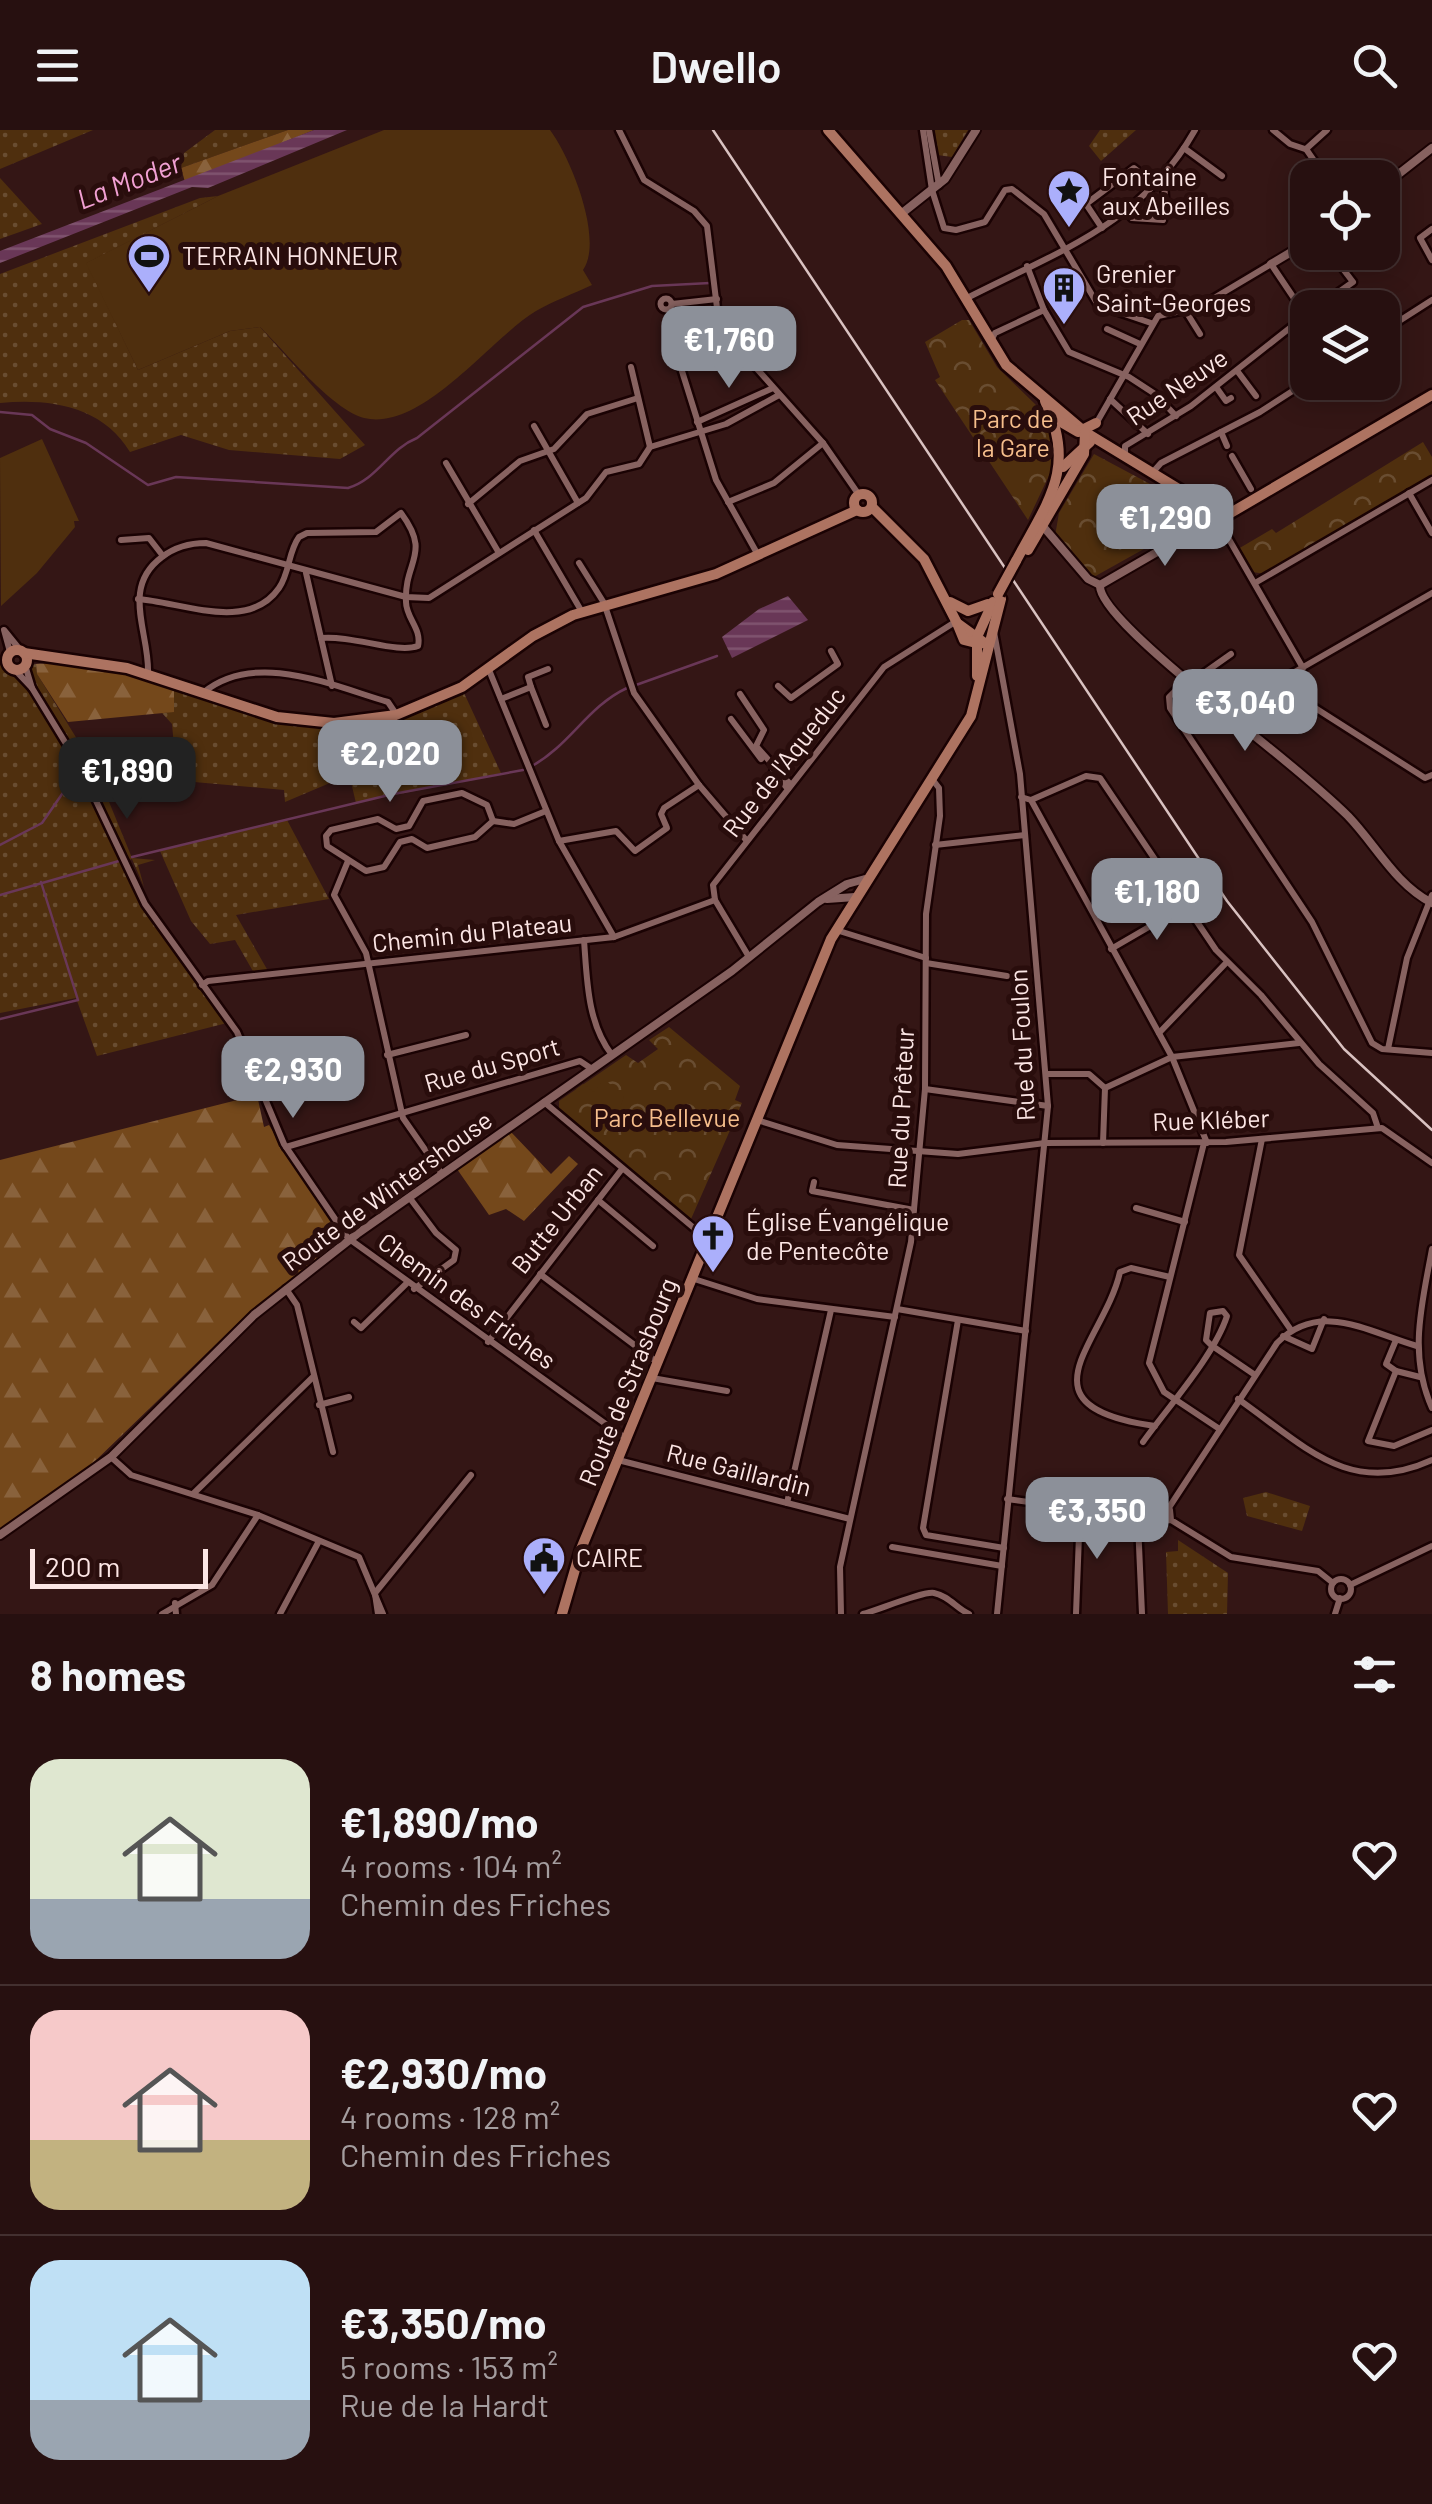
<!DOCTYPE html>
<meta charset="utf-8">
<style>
body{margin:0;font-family:Barlow,sans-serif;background:#331e1e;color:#f1f3f6;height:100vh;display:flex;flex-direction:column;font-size:38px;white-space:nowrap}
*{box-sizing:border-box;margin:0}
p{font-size:32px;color:#a49d9f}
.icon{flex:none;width:55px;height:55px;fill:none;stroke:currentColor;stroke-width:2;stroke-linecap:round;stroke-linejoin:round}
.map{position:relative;height:1484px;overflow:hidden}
.details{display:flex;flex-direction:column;background:#271010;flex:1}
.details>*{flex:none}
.fabs{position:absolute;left:1290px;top:30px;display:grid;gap:20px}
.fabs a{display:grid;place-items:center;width:110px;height:110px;border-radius:20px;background:#271010;box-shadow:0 5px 25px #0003,0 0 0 2px #433030;font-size:50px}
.scale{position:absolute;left:30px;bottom:25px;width:178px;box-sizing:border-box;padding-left:10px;border:5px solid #fce6e5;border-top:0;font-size:28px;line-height:35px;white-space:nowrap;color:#fce6e5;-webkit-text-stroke:8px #290d0c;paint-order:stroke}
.price{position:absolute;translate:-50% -85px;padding:0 22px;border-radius:20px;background:#8c9099;color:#fff;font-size:32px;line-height:65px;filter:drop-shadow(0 2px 5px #0008)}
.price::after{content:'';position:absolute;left:50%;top:60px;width:30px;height:22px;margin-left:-15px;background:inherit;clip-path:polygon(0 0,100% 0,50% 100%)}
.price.current{background:#222;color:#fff}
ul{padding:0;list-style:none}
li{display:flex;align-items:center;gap:30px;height:250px;padding:0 30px}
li+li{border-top:2px solid #433030}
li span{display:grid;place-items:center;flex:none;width:280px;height:200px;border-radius:30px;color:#555}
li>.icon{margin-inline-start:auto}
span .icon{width:120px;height:120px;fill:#fffc;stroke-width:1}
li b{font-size:42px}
h2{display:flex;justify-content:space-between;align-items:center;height:120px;padding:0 30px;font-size:42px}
header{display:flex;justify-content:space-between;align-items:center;height:130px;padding:0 30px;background:#271010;font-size:45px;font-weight:600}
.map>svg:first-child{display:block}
</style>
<header><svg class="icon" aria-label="menu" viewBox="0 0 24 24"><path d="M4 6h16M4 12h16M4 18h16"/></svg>Dwello<svg class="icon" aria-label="search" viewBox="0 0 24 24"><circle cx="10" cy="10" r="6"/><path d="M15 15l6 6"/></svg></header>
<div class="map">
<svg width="1432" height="1484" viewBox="0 0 1432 1484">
<defs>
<pattern id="grass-dots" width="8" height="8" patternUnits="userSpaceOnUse" patternTransform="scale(2.5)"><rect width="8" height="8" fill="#4f2f0e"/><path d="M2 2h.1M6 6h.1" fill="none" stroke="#694d31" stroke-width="1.8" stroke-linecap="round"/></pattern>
<pattern id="forest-firs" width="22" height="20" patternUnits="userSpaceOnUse" patternTransform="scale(2.5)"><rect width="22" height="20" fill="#74481b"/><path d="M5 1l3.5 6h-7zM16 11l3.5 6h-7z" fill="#89623c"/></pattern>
<pattern id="park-crowns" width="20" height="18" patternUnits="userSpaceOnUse" patternTransform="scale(2.5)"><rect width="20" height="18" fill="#4f2f0e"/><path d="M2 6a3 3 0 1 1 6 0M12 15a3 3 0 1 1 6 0" fill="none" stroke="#694d31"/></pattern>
<pattern id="water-rules" width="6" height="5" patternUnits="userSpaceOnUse" patternTransform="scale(2.5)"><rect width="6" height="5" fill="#693757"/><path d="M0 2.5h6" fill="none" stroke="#7f546f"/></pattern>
</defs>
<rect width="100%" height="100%" fill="#341615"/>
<g fill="url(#grass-dots)">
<path d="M0,0H93L0,39Z"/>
<path d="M215,0H288L181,38L184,23Z"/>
<path d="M935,0H968L952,27L937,25Z"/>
<path d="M1100,0H1136L1101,31L1089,16Z"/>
<path d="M0,48L42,94L0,109Z"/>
<path d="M218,66L87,133L138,240L230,201L260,197L365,315L340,329L229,320L181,305L130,322C103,276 49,268 0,273V144L200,68Z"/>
<path d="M36,534L37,544L93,635L175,627L172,594L162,583L174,581V559C239,583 299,603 373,594L388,629L404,623L390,590L468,557L464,563L501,643L356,673L350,648L344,647L285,672L284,660L183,651L105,662L132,728L155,730L138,735L144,757L132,729L121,733L143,776L227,893L97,926L76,868L0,883V535L25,554L27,536Z"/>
<path d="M287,690L329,769L236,785L268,841L254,843L235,810L210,814L191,791L160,721Z"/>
<path d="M1266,1362L1310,1376L1302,1401L1247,1386L1243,1368Z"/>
<path d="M1178,1410L1228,1443L1227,1484H1168L1166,1422L1178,1421Z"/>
</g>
<g fill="url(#forest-firs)">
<path d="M288,0H314L185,52L181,38Z"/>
<path d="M36,534C85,531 128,543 174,559V582L68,592L37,544Z"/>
<path d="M257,965L264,997L269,995L342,1109L241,1190L91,1335L0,1402V1030Z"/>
<path d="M511,1002L551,1044L569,1026L578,1034L524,1091L506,1079L489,1085L457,1039Z"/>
</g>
<g fill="url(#park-crowns)">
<path d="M962,190H969L997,237L1036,275L1048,294L1054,335L1028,390L935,250L940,247L925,212Z"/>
<path d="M1423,312L1432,327V347L1266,444L1252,442L1238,419L1272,399L1276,403Z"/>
<path d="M1094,324L1195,378L1194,391L1092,448L1055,406L1059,383Z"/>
<path d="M669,897L740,956L735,970L742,973L691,1089L559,979V971L626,925L638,933L658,919L649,910Z"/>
</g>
<g fill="#4f2f0e">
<path d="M384,0H550C571,28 604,110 583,140L592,155C573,164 553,171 536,181C491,208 422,302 364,288C331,279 285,221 260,197L230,201L138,240L86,133L218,66Z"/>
<path d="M42,309L79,391H74L75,397L37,443L1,476L0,328Z"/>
<path d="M604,949L624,966L616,991L576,959L583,954L594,962Z"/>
</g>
<g fill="url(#water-rules)">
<path d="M314,0H347L208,58L192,57L0,133V121Z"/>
<path d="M788,466L808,490L732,528L722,507L759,479Z"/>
</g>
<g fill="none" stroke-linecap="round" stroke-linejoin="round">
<g stroke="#693757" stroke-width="2.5">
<path d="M0,282L32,285L50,299L86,313L148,355L176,347L348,358C378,349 389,319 417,308L583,177L652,156L710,153"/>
<path d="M636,555L717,526"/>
<path d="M93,634L119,632"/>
<path d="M532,636C570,615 588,576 627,558"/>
<path d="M0,715L42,693L78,641"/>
<path d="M132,727L393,664L523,640"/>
<path d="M0,765L119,731"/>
<path d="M0,889L78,870L41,752"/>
</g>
<g stroke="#1a0203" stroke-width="11">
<g id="minor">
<path d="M619,0L644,50L694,81L707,96L718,186L724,202L823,313L859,365"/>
<path d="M923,0L932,60L944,98L956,100L985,92L1005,60L1012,59L1044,84L1098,175L1151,193"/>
<path d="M929,0L939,55"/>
<path d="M1273,0L1290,14L1305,19"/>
<path d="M1184,18L1222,46"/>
<path d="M1326,48L1306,19L1327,0"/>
<path d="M1164,49L1165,69"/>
<path d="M1128,82L1132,88L1163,90"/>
<path d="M1102,98L1086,74L1134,38L1157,56"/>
<path d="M1432,99L1420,108L1432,130"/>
<path d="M1027,136L1044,180L1069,222L1129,247L1155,264L1176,286"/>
<path d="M967,168C1059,121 1142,94 1195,0"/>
<circle cx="666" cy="174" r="5.5"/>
<path d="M672,174L717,169"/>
<path d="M1316,178L1353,152L1330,122"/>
<path d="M1185,180L1200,204"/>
<path d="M1107,199L1140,214"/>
<path d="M1382,202L1432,170"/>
<path d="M731,211L687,226L681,238L716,350L758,425"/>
<path d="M991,211L995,203L1044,180"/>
<path d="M631,237L650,317"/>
<path d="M1238,242L1256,266"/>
<path d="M1216,257L1226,271L1231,268"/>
<path d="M1110,269L1148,304"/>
<path d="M697,292L773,258"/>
<path d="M1097,292L1158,186L1199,177L1271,134L1308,189"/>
<path d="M534,296L578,373"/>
<path d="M1221,302L1227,316"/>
<path d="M1125,325V316L1191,276L1305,186"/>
<path d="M1232,326L1251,359"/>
<path d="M446,333L499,423"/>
<path d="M1153,342L1161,333L1260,282L1308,251"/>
<path d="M1409,363L1432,403"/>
<path d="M728,372L774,353L823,313"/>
<path d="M468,374L520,331L554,319L587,284L638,268"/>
<path d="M1219,392L1303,538"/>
<path d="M534,400L582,482"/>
<path d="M121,410L149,408L163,426"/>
<path d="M579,433L604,473L634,563L699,655L747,711"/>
<path d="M306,443L332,556"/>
<path d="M1255,453L1432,350"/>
<path d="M138,469C181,472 248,503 279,458C290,442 288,422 299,407L307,403L376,402L401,383C432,425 404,430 406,472C406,488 422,499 418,516C397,524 353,505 321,508"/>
<path d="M994,502L1020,644L1048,976L997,1484"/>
<path d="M10,522L4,500L21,521"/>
<path d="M14,539L32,558L25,535"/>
<path d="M489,540L559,711L614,807"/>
<path d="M148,544C150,503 120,458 162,427C175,417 189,413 206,413L406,467L429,468L586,368L606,342L639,334L650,317L726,294L779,265"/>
<path d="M1186,550L1169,567L1170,578L1312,792L1372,913L1382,919L1432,923"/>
<path d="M1190,553L1231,524"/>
<path d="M1276,553L1425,648L1432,645"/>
<path d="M778,556L791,568L838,534L831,521"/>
<path d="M531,557L528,547L548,539"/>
<path d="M32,558L79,635L145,774L237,902L284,1014L348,1108L625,1308"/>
<path d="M204,562C256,520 333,556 388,572L396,584"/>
<path d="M740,564L764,600L756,616L791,655"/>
<path d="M501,569L531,557L546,595"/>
<path d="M1225,582L1432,463"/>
<path d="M731,589L761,629"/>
<path d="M773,642L788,659"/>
<path d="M462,663L487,675L493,691L475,707L427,718L412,709L400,712L384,737L366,741L327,716L326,706L331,700L378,689L396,699L409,696L423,671Z"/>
<path d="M1021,667L1031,670L1172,927L1207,1013"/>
<path d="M1031,670L1086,646L1100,648L1216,820L1261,865L1319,934L1373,983L1378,998"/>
<path d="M493,691L514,694L546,681"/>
<path d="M559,711L616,701L635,721L667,698L661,684L664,678L699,655"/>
<path d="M935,715L1025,705"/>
<path d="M348,731L334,765L366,823L403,988L442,1044"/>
<path d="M836,800L926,828"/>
<path d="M584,810C587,849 587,893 612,925"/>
<path d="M1111,819L1185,776"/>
<path d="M749,827L715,770L713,755L884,537L955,492"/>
<path d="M926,833L1007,846"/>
<path d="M202,855L208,851L614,807L715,770"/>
<path d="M1159,903L1226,833"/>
<path d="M1388,919L1407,828L1432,765"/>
<path d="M387,925L466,905"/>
<path d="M1047,944H1089L1105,958"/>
<path d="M925,959L1048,976"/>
<path d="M544,972L707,1109"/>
<path d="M757,990L837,1015L958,1024L1045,1013L1226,1012L1382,998L1432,1033"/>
<path d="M1262,1009L1239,1125L1291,1200"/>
<path d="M1103,1013L1105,958L1172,927L1299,913"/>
<path d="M1204,1013L1149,1233L1164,1262L1218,1298"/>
<path d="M286,1017L580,931L592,939"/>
<path d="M814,1052L812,1061L914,1080"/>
<path d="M409,1067L436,1103L456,1120L454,1130L414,1159"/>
<path d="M598,1070L653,1116"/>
<path d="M1136,1078L1185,1092"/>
<path d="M1432,1119C1422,1174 1408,1224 1432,1278"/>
<path d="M540,1144L657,1232"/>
<path d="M691,1148L757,1169L895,1187"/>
<path d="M286,1159L297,1175L333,1322"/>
<path d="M897,1179L1026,1201"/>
<path d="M958,1190L923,1398L926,1405L1004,1418"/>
<path d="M354,1192L361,1198L406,1154"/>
<path d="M1283,1206L1312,1219L1324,1189"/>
<path d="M488,1212L622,1039"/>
<path d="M1396,1241L1386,1234L1396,1210"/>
<path d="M1420,1247L1396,1241L1368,1311L1394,1316L1432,1300"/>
<path d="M652,1248L727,1261"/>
<path d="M1238,1269C1304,1315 1349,1368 1432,1330"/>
<path d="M319,1275L349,1267"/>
<path d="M1155,1296C1014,1276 1104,1213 1120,1142L1131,1138L1170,1147"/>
<path d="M1143,1312C1168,1277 1214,1226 1227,1186L1223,1181L1210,1183L1206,1210L1211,1215L1255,1245"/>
<path d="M111,1327L131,1345L258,1385L359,1427L383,1484"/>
<path d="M618,1330L850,1389"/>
<path d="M193,1364L313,1247"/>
<path d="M1007,1369L1080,1379L1145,1396L1162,1391"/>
<path d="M787,1373L831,1180"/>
<path d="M1168,1379L1277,1213C1320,1170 1368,1202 1417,1216"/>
<path d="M1171,1390L1170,1380H1162V1391L1171,1390L1231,1427L1318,1441L1333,1453"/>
<path d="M1138,1393L1142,1484"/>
<path d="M892,1417L1002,1436"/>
<circle cx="1341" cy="1459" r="10"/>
<path d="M1350,1455L1432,1416"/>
<path d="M375,1463L471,1345"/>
<path d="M375,1464L378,1484"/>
<path d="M175,1473L176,1484"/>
<path d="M162,1484L212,1455L258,1385"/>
<path d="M280,1484L319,1411"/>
<path d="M841,1484L840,1437L911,1112L925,959L926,784L940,686L939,658L932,649"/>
<path d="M863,1484C878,1480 923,1461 934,1463C949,1466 956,1478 969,1484"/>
<path d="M1076,1484L1080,1379"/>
<path d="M1335,1484L1340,1468"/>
</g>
</g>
<g stroke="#1a0203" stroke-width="12">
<g id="tertiary">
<path d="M1382,57L1432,18"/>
<path d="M901,84L945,49L976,0"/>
<path d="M1271,134L1308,112"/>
<path d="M1041,394L1088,449L1100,455"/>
<path d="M1100,455C1098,478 1176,541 1196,558C1246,601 1301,640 1348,686C1376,715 1395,754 1432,773"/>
<path d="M1100,455L1209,392"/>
<path d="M827,769L855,767"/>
<path d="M0,1405L111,1327L254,1185L357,1104L732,841L818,772L847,754L865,749"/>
</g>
</g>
<g stroke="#1a0203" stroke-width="15">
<g id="primary">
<path d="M828,0L946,136L1006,235L1085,302L1210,378"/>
<path d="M1054,288L1078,302L1096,293"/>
<path d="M1063,337L1090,312"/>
<circle cx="863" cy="373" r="9"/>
<path d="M872,377L924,429L957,493L986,514"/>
<path d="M1210,378L1207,388L1214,393L1222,389L1219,378"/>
<path d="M1222,388L1432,265"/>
<path d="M1028,420L1084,324L1085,303"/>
<path d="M1016,431C1048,371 1077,338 1045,271"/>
<path d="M950,472L968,481L988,474"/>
<path d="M957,493L964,510L980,514"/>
<circle cx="17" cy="530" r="10"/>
<path d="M24,523L127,538L277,587L334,593L396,585L462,557L533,506L573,485L716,444L857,380"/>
<path d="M977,546V507L993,472"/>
<path d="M562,1484L581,1419L831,809L971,586L1001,469"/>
</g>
</g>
<use href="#minor" stroke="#876260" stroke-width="6"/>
<use href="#tertiary" stroke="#876260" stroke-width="8"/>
<use href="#primary" stroke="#ad7361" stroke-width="10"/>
<path stroke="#d9c2c1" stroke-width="2.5" d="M713,0L1227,771L1344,919L1432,1000"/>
<g stroke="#1a0203" stroke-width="15" stroke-linecap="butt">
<path id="primary-bridge" d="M998,464L1016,431"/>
</g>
<use href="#primary-bridge" stroke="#ad7361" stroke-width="10"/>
</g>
<defs>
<g id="sight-pin" transform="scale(2.25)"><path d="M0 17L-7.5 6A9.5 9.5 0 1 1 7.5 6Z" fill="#abaffb" stroke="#290d0c"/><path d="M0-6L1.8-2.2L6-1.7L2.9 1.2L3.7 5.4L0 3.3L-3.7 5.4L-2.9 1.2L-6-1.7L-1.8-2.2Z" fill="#111"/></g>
<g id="stadium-pin" transform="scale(2.25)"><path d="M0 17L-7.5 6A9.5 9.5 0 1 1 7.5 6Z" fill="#abaffb" stroke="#290d0c"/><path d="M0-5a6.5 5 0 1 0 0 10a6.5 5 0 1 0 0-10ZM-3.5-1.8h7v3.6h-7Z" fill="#111"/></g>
<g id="building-pin" transform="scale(2.25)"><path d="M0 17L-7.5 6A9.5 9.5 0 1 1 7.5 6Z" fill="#abaffb" stroke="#290d0c"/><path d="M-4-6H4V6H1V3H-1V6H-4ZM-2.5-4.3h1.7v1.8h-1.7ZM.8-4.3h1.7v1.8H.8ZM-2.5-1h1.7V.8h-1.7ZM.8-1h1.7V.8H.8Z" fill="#111"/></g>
<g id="church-pin" transform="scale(2.25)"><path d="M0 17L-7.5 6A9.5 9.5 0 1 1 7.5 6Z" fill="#abaffb" stroke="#290d0c"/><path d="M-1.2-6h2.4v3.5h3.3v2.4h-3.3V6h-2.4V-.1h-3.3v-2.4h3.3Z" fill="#111"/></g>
<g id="civic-pin" transform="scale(2.25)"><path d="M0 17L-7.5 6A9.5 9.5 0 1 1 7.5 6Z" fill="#abaffb" stroke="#290d0c"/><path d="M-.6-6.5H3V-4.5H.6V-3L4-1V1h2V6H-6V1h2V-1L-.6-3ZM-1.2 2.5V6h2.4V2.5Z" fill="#111"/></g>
</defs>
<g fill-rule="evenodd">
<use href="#sight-pin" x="1069" y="61"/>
<use href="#stadium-pin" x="149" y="126"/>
<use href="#building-pin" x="1064" y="158"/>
<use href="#church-pin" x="713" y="1106"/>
<use href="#civic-pin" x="544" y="1428"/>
</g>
<g text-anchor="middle" stroke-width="10" stroke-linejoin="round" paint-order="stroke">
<g font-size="25" fill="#fce6e5" stroke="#290d0c" text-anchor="start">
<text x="1102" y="56">Fontaine<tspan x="1102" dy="29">aux Abeilles</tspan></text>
<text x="182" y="135">TERRAIN HONNEUR</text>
<text x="1096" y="153">Grenier<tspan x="1096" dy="29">Saint-Georges</tspan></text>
<text x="746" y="1101">Église Évangélique<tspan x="746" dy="29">de Pentecôte</tspan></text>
<text x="576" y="1437">CAIRE</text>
</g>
<g font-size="25" fill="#fce6e5" stroke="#290d0c">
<text transform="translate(1177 257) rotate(-34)" y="9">Rue Neuve</text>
<text transform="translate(784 632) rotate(-52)" y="9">Rue de l'Aqueduc</text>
<text transform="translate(472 803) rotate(-6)" y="9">Chemin du Plateau</text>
<text transform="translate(1022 915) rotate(-93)" y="9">Rue du Foulon</text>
<text transform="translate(492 935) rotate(-16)" y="9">Rue du Sport</text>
<text transform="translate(901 978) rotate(-87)" y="9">Rue du Prêteur</text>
<text transform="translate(1211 990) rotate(-2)" y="9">Rue Kléber</text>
<text transform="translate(387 1061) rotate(-36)" y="9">Route de Wintershouse</text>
<text transform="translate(557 1089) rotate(-52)" y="9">Butte Urban</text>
<text transform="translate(467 1171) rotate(36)" y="9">Chemin des Friches</text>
<text transform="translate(628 1252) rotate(-68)" y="9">Route de Strasbourg</text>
<text transform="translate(739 1340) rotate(14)" y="9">Rue Gaillardin</text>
</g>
<g font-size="25" fill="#f6be8c" stroke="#290d0c">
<text x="1013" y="298">Parc de<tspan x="1013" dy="29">la Gare</tspan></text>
<text x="667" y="997">Parc Bellevue</text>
</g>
<g font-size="28" font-style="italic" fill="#f1a0d3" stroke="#290d0c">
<text transform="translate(129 51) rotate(-21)" y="10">La Moder</text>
</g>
</g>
</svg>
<div class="fabs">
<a><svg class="icon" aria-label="locate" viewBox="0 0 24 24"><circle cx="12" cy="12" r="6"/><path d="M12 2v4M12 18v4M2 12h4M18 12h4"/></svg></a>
<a><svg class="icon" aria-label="layers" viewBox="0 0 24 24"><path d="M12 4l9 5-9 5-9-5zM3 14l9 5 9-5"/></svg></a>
</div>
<div class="scale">200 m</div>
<b class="price" style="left:729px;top:261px">€1,760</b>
<b class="price" style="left:1165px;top:439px">€1,290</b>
<b class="price" style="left:1245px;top:624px">€3,040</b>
<b class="price" style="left:390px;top:675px">€2,020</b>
<b class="price current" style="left:127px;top:692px">€1,890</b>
<b class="price" style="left:1157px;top:813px">€1,180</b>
<b class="price" style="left:293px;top:991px">€2,930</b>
<b class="price" style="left:1097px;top:1432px">€3,350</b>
</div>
<section class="details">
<h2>8 homes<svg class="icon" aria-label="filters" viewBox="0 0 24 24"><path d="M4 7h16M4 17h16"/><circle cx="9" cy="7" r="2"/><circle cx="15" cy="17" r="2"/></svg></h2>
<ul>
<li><span style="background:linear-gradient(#dfe7d0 70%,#9aa5b1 0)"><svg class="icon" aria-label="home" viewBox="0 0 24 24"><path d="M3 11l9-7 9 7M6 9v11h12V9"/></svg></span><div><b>€1,890/mo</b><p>4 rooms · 104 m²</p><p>Chemin des Friches</p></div><svg class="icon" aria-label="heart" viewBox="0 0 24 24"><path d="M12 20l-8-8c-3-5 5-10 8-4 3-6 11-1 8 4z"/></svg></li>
<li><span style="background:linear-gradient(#f6c9c9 65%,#c2b280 0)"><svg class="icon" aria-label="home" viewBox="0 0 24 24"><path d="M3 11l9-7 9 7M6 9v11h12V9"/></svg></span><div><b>€2,930/mo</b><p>4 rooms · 128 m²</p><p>Chemin des Friches</p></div><svg class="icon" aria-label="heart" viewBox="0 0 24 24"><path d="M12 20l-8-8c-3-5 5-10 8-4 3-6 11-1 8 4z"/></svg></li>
<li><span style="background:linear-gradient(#bfe0f5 70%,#9aa5b1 0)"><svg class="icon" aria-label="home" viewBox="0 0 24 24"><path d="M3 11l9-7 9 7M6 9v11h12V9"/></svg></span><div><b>€3,350/mo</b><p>5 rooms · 153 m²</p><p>Rue de la Hardt</p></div><svg class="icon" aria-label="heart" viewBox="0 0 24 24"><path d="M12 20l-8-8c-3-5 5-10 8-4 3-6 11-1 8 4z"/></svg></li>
</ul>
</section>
